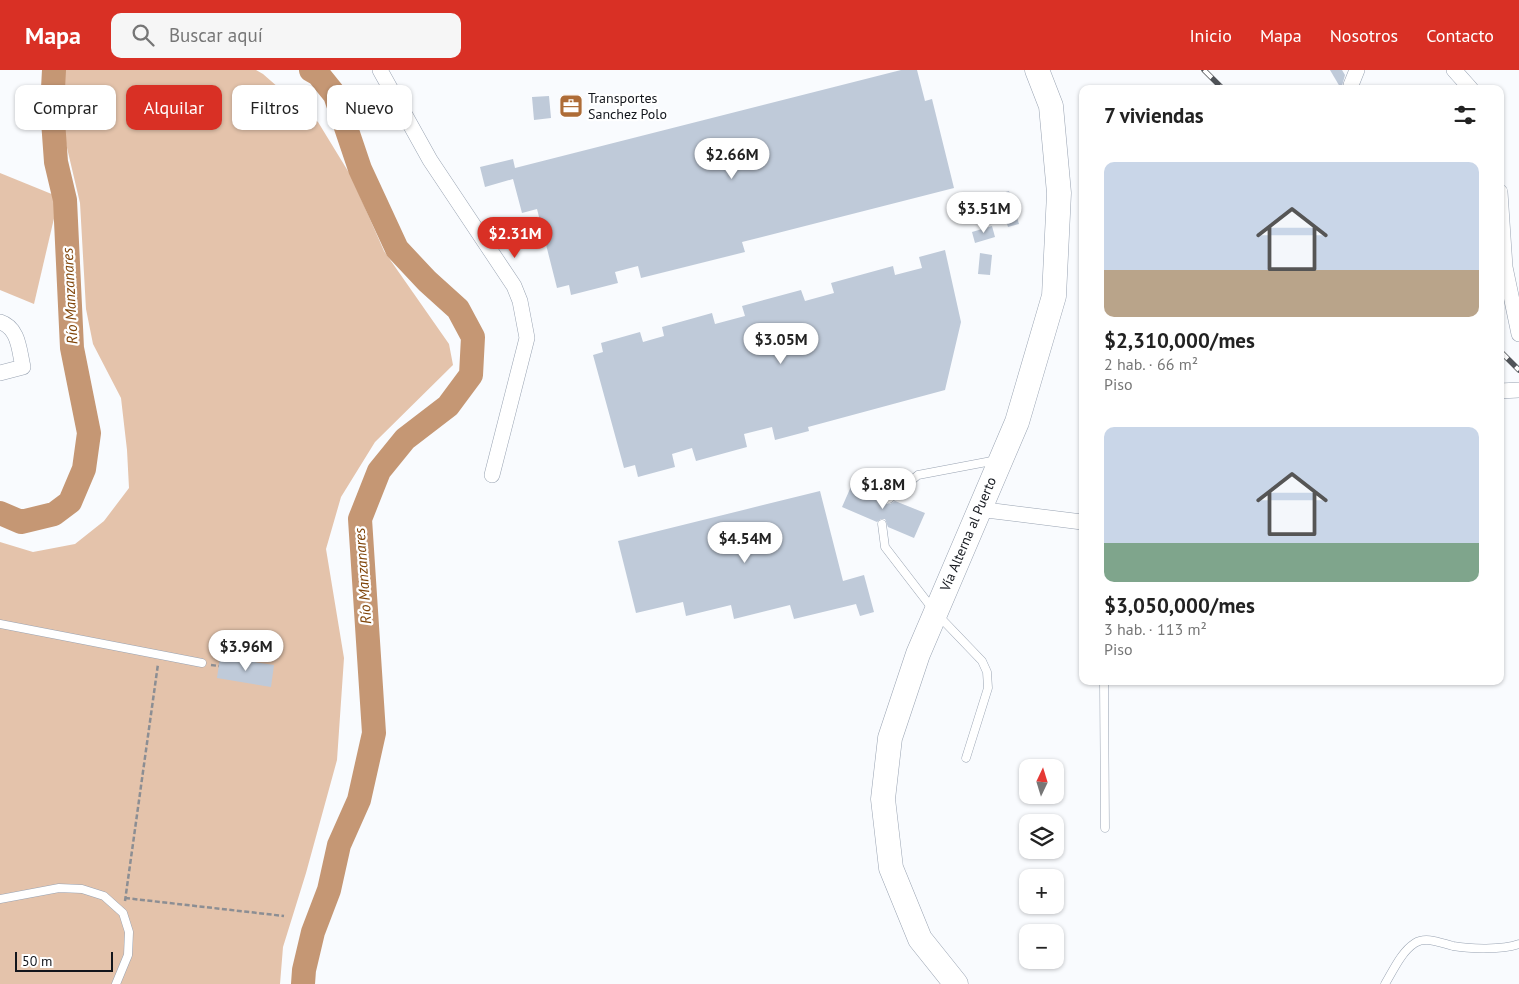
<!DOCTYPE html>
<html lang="es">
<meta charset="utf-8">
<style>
body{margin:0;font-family:"PT Sans",sans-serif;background:#f6f6f6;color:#222;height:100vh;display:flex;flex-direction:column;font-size:19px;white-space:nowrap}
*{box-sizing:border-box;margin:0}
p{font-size:16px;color:#767676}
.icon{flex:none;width:28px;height:28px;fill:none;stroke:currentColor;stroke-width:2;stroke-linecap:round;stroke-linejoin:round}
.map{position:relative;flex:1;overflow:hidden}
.drawer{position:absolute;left:1079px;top:15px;width:425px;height:600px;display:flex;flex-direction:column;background:#fff;border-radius:10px;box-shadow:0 1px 4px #0004}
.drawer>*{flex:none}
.hud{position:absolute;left:15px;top:15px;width:475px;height:45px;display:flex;gap:10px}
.needle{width:32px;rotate:4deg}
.controls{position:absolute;left:1019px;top:689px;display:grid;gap:10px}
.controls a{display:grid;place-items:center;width:45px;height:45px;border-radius:10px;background:#fff;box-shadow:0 1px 4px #0004;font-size:25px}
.scale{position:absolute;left:15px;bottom:12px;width:98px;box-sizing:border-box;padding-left:5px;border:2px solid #13161c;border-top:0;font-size:14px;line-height:18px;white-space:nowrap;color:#13161c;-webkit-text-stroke:4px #fff;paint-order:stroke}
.price{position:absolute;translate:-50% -42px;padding:0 11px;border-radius:18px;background:#fff;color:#222;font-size:16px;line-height:32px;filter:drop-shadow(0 1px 2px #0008)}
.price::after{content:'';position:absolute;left:50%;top:30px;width:15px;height:11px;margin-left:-8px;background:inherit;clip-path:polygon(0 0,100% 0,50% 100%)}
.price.active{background:#d93025;color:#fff}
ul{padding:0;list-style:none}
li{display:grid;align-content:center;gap:10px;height:265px;padding:0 25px}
li span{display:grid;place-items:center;height:155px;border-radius:10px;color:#555}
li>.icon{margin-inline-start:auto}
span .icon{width:90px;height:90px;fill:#fffc;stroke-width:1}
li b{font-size:21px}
h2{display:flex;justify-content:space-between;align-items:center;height:60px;padding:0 25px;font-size:21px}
.tag{padding:0 18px;border-radius:10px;background:#fff;box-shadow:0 1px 4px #0004;font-size:18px;line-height:45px}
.tag.active{background:#d93025;color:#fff}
header{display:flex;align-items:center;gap:30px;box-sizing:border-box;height:70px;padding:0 25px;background:#d93025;color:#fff}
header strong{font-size:24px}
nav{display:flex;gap:28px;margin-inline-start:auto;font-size:18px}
.search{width:350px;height:45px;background:#f6f6f6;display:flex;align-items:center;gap:12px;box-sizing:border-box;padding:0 18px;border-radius:10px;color:#767676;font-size:19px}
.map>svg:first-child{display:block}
</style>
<header>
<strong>Mapa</strong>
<div class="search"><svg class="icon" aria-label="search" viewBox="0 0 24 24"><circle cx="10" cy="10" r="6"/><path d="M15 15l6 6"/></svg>Buscar aquí</div>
<nav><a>Inicio</a><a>Mapa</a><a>Nosotros</a><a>Contacto</a></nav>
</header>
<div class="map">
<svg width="1519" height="914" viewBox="0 0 1519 914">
<rect width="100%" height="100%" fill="#f9fbfe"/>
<g fill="#e4c3ab">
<path d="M63,0H256L263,4L318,52L351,106L384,181L449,274L453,295L375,372L341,427L326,479L344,588L337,690L306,803L283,877L280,914H0V472L33,482L75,474L104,451L129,418L127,380L121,328L93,274L86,239L80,133L56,31Z"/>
<path d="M0,103L59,127L34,234L0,220Z"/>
</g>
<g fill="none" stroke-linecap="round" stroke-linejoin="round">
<g stroke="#c59774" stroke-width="24">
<path d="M0,443L21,452L54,444L70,432L84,399L89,363L72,278L65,130L56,92L52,37L54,0"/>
<path d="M303,914L304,900L313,862L329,820L339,775L359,730L374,663L360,449L379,401L405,369L448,336L471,305L473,267L458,239L427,211L397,179L360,99L335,25L318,4L311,0"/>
</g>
</g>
<g fill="#bfcad9">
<path d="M901,0H917L925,31L932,29L954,118L742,172L745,182L641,208L638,196L615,202L618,213L571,225L569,215L557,218L537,139L522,143L513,109L485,117L480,97L513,89L515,98Z"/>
<path d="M1330,0H1342L1345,5L1342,16L1340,17Z"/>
<path d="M549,26L551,48L534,50L532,27Z"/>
<path d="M1009,121L1019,154L1008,157L998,124Z"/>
<path d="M992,156L995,167L975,173L972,162Z"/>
<path d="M945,180L961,252L945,320L808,357L809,361L775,370L772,357L744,364L747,377L696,391L692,378L672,384L675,397L638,407L635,395L624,398L593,285L603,282L601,273L640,262L643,272L664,266L662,257L712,243L715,254L745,246L742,236L801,220L805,231L834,223L831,213L893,196L895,205L922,198L919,187Z"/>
<path d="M980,183L992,185L990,205L978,204Z"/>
<path d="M853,412L884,426V430L887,434H890L895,431L925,443L914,468L888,457L885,449H881L877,452L842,437Z"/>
<path d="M820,421L843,511L864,505L874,542L860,546L856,534L794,549L790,535L734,549L731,535L686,546L683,532L636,543L618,471Z"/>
<path d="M220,587L274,595L271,617L217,608Z"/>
</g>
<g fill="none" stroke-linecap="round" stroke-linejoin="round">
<g stroke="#99a3b2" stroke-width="9">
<g id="lane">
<path d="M889,429L918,405L997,390"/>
<path d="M882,454L885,477L935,542L982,591L987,602L988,618L966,688"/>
<path d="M0,554L202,593"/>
<path d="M1104,611L1105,758"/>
<path d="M0,829L59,818L82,819L104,826L123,843L129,862L128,885L116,914"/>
<path d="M1385,914C1393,901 1401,882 1415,873C1426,866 1441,873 1453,876C1470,879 1503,880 1519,874"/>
</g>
</g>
<g stroke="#99a3b2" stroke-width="16">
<g id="street">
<path d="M380,0L430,90L514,216L520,231L527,268L492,405"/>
<path d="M1454,0L1471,19"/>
<path d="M1351,15L1357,0"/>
<path d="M1500,122L1505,197L1519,264"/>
<path d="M0,252C19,258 19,280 23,297L0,303"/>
<path d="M1500,321L1519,320"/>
<path d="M978,439L1082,452"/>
</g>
</g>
<g stroke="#99a3b2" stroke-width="25">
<path id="primary" d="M956,914L920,869L891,798L883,729L890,668L918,584L1017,352L1054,226L1059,123L1051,36L1037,0"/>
</g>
<g stroke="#8c8e93" stroke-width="2.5" stroke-dasharray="5 2.5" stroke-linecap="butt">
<path d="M211,595L219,596"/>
<path d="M125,828L284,846"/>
<path d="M125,831L158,594"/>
</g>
<use href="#lane" stroke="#fff" stroke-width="8"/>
<use href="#street" stroke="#fff" stroke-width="15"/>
<use href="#primary" stroke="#fff" stroke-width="24"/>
<g stroke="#505358" stroke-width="5.5">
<g id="rail">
<path d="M1204,0L1223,19"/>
<path d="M1500,281L1519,300"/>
</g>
</g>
<use href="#rail" stroke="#fff" stroke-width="4" stroke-dasharray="11" stroke-linecap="butt"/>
</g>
<defs>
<g id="office-square" transform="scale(1.25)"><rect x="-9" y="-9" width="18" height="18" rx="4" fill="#ae6c37" stroke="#fff"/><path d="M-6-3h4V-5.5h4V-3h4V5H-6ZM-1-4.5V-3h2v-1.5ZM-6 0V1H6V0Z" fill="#fff"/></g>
</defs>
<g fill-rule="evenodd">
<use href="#office-square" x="571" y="36"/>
</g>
<g text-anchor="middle" stroke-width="4.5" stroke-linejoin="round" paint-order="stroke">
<g font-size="14" fill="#13161c" stroke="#fff" text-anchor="start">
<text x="588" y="33">Transportes<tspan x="588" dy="16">Sanchez Polo</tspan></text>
</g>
<g font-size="14" fill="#13161c" stroke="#fff">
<text transform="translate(968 464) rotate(-67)" y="5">Vía Alterna al Puerto</text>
</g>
<g font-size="15" font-style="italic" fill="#7f4408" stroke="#fff">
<text transform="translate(70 226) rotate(-93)" y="5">Río Manzanares</text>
<text transform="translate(363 506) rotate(-94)" y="5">Río Manzanares</text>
</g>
</g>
</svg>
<div class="controls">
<a><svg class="needle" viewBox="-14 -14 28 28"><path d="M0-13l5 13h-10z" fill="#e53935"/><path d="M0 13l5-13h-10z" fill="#767676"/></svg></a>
<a><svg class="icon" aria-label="layers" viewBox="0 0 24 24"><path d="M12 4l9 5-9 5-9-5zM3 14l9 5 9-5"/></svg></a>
<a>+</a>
<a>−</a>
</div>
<div class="scale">50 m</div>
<b class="price" style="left:732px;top:110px">$2.66M</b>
<b class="price" style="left:984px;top:164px">$3.51M</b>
<b class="price active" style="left:515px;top:189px">$2.31M</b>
<b class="price" style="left:781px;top:295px">$3.05M</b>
<b class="price" style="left:883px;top:440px">$1.8M</b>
<b class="price" style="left:745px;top:494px">$4.54M</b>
<b class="price" style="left:246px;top:602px">$3.96M</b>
<div class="hud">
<a class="tag">Comprar</a>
<a class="tag active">Alquilar</a>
<a class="tag">Filtros</a>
<a class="tag">Nuevo</a>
</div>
<section class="drawer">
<h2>7 viviendas<svg class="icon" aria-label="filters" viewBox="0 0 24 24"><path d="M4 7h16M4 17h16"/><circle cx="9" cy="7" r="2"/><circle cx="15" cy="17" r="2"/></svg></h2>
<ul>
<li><span style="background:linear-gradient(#c9d6e8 70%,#b9a48a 0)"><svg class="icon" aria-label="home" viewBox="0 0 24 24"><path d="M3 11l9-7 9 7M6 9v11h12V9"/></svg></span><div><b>$2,310,000/mes</b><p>2 hab. · 66 m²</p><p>Piso</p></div></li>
<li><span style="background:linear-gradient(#c9d6e8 75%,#7fa58c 0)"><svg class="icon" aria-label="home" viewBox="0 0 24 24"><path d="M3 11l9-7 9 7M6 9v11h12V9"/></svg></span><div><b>$3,050,000/mes</b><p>3 hab. · 113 m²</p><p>Piso</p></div></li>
</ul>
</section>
</div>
